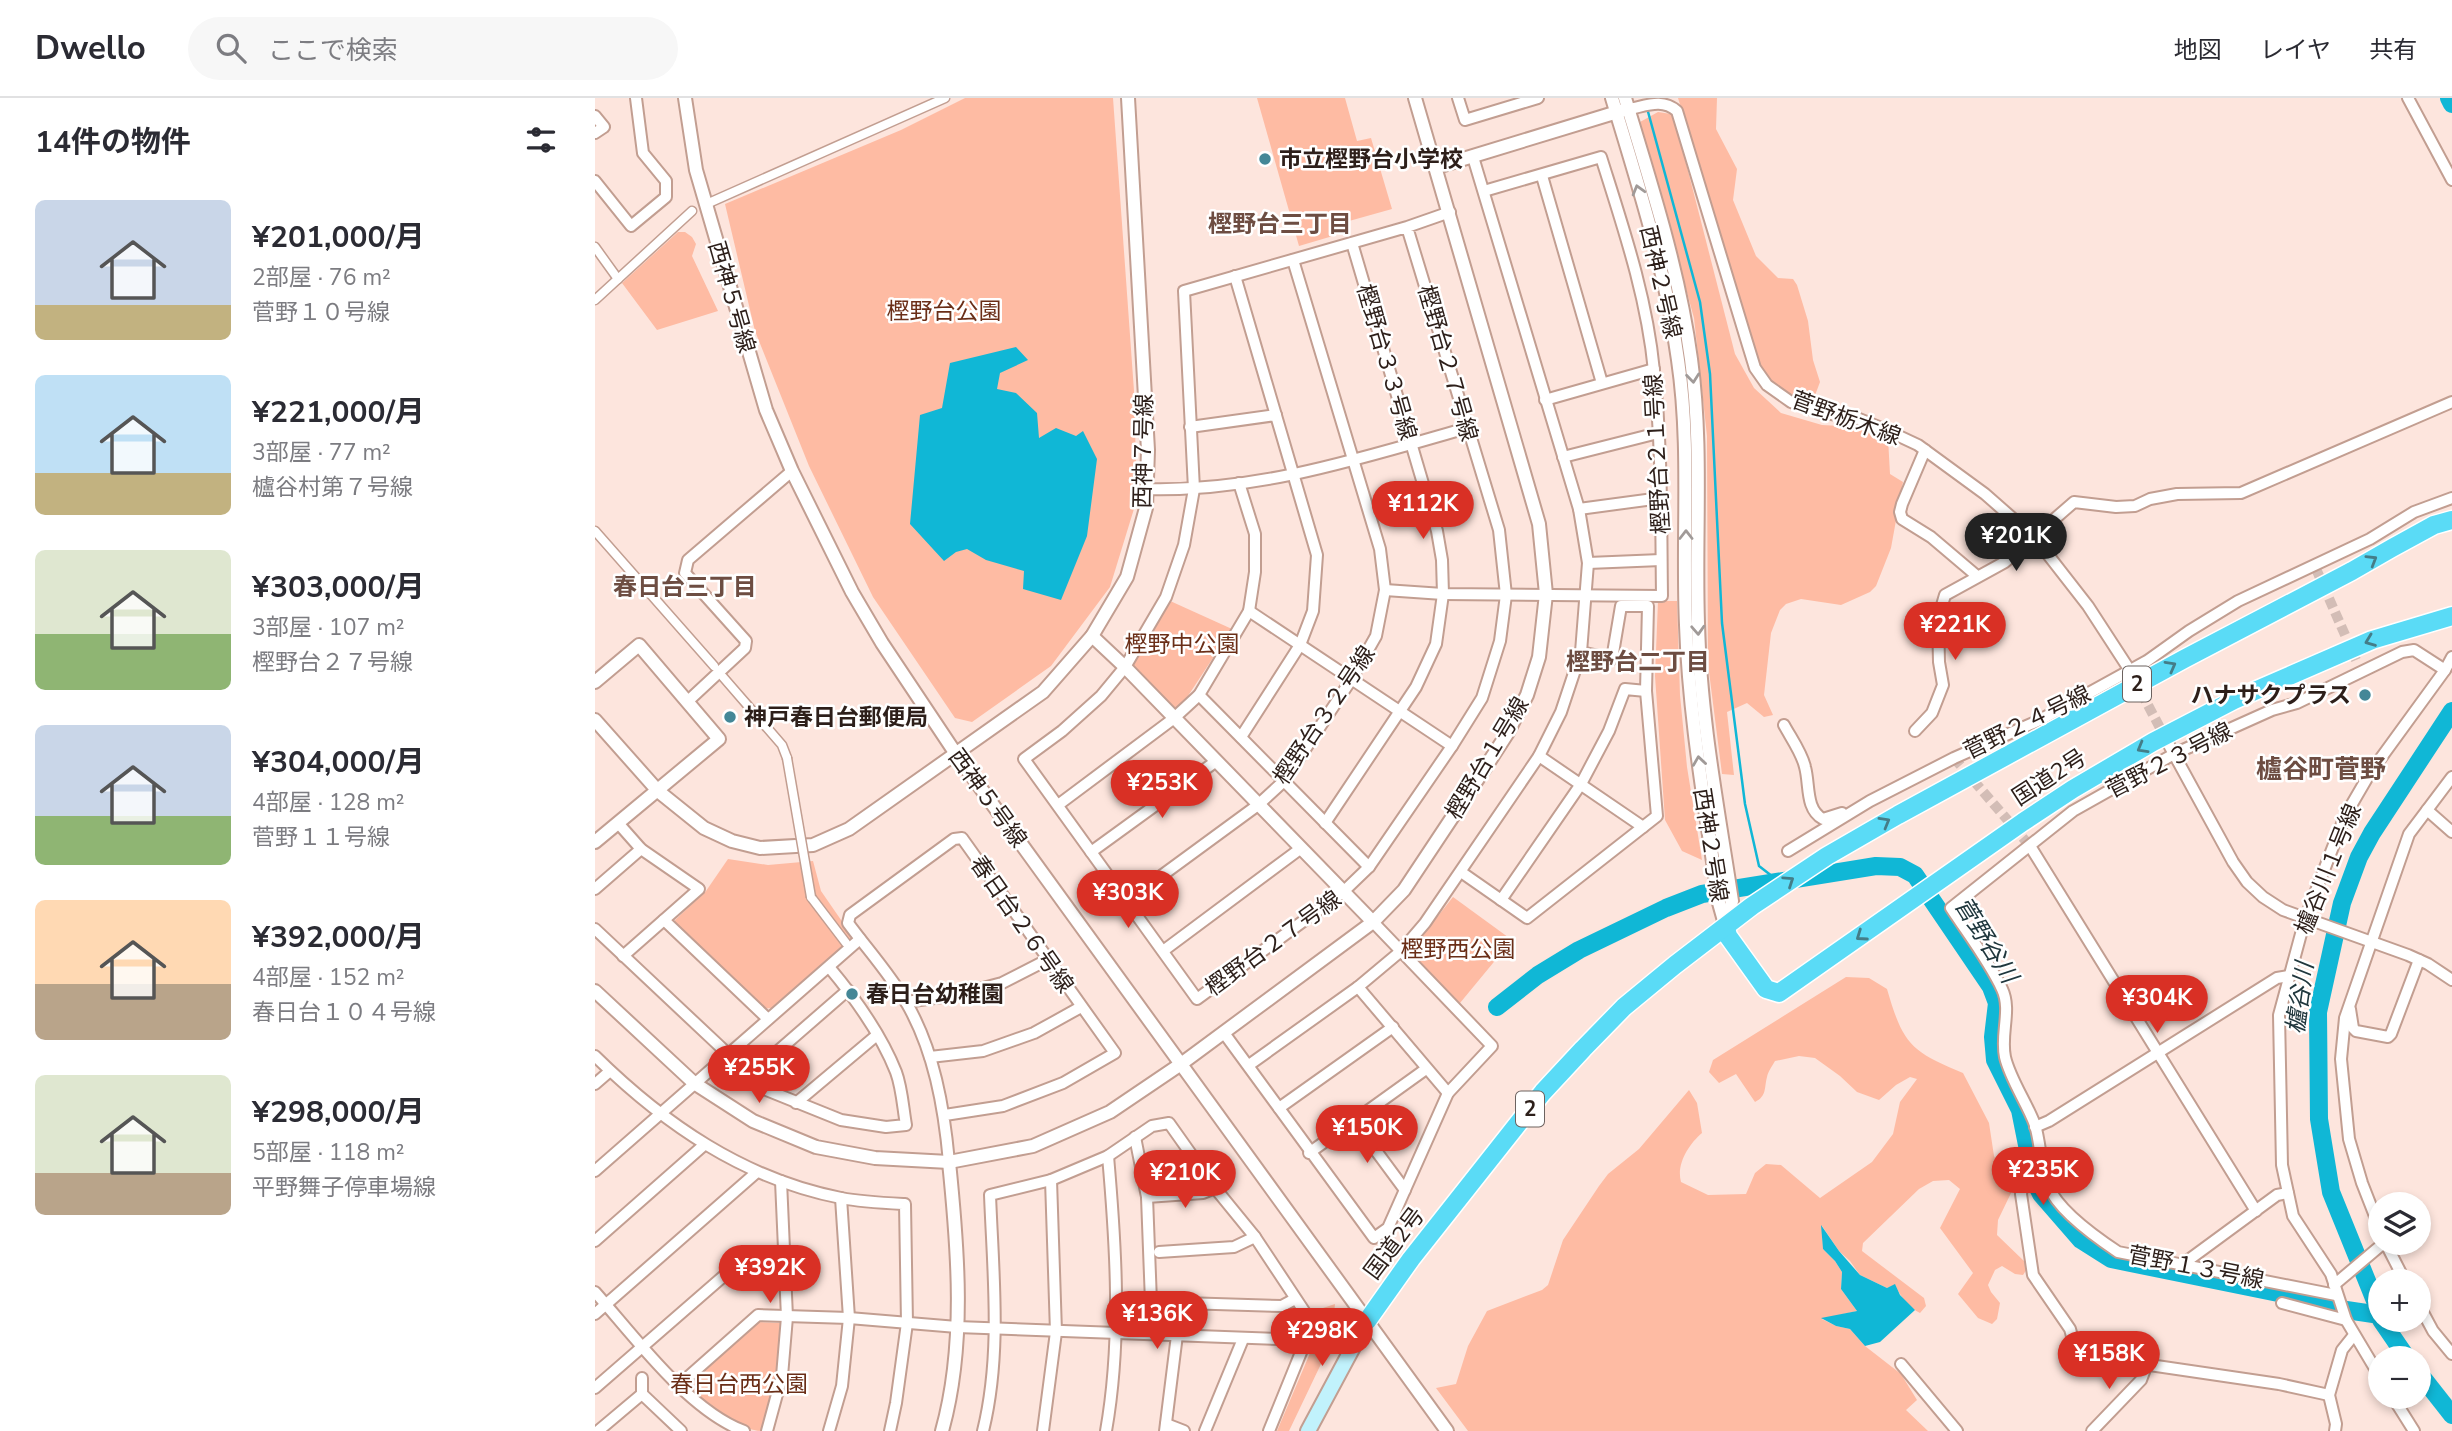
<!DOCTYPE html>
<html lang="ja">
<meta charset="utf-8">
<style>
body{margin:0;font-family:"Nunito Sans","Noto Sans JP",sans-serif;background:#f7f7f7;color:#2b2b33;height:100vh;display:flex;flex-direction:column;font-size:26px;white-space:nowrap}
*{box-sizing:border-box;margin:0}
p{font-size:23px;color:#7c7c81}
.icon{flex:none;width:38px;height:38px;fill:none;stroke:currentColor;stroke-width:2;stroke-linecap:round;stroke-linejoin:round}
.map{position:relative;flex:1;overflow:hidden}
.details{display:flex;flex-direction:column;background:#fff;width:595px}
.details>*{flex:none}
.buttons{position:absolute;left:1773px;top:1094px;display:grid;gap:14px}
.buttons a{display:grid;place-items:center;width:63px;height:63px;border-radius:50%;background:#fff;box-shadow:0 4px 10px #0003;font-size:35px}
.price{position:absolute;translate:-50% -60px;padding:0 16px;border-radius:24px;background:#d93025;color:#fff;font-size:23px;line-height:46px;filter:drop-shadow(0 2px 4px #0008)}
.price::after{content:'';position:absolute;left:50%;top:42px;width:21px;height:16px;margin-left:-10px;background:inherit;clip-path:polygon(0 0,100% 0,50% 100%)}
.price.selected{background:#222;color:#fff}
ul{padding:0;list-style:none}
li{display:flex;align-items:center;gap:21px;height:175px;padding:0 35px}
li span{display:grid;place-items:center;flex:none;width:196px;height:140px;border-radius:10px;color:#555}
li>.icon{margin-inline-start:auto}
span .icon{width:84px;height:84px;fill:#fffc;stroke-width:1}
li b{font-size:30px}
h2{display:flex;justify-content:space-between;align-items:center;height:84px;padding:0 35px;font-size:30px}
header{display:flex;align-items:center;gap:42px;box-sizing:border-box;height:98px;padding:0 35px;background:#fff;border-bottom:2px solid #e1e1e2}
header strong{font-size:33px}
nav{display:flex;gap:38px;margin-inline-start:auto;font-size:24px}
.search{width:490px;height:63px;background:#f7f7f7;display:flex;align-items:center;gap:18px;box-sizing:border-box;padding:0 24px;border-radius:38px;color:#7c7c81;font-size:26px}
main{display:flex;flex:1;min-height:0}
.map>svg:first-child{display:block}
</style>
<header>
<strong>Dwello</strong>
<div class="search"><svg class="icon" aria-label="search" viewBox="0 0 24 24"><circle cx="10" cy="10" r="6"/><path d="M15 15l6 6"/></svg>ここで検索</div>
<nav><a>地図</a><a>レイヤ</a><a>共有</a></nav>
</header>
<main>
<section class="details">
<h2>14件の物件<svg class="icon" aria-label="filters" viewBox="0 0 24 24"><path d="M4 7h16M4 17h16"/><circle cx="9" cy="7" r="2"/><circle cx="15" cy="17" r="2"/></svg></h2>
<ul>
<li><span style="background:linear-gradient(#c9d6e8 75%,#c2b280 0)"><svg class="icon" aria-label="home" viewBox="0 0 24 24"><path d="M3 11l9-7 9 7M6 9v11h12V9"/></svg></span><div><b>¥201,000/月</b><p>2部屋 · 76 m²</p><p>菅野１０号線</p></div></li>
<li><span style="background:linear-gradient(#bfe0f5 70%,#c2b280 0)"><svg class="icon" aria-label="home" viewBox="0 0 24 24"><path d="M3 11l9-7 9 7M6 9v11h12V9"/></svg></span><div><b>¥221,000/月</b><p>3部屋 · 77 m²</p><p>櫨谷村第７号線</p></div></li>
<li><span style="background:linear-gradient(#dfe7d0 60%,#8fb573 0)"><svg class="icon" aria-label="home" viewBox="0 0 24 24"><path d="M3 11l9-7 9 7M6 9v11h12V9"/></svg></span><div><b>¥303,000/月</b><p>3部屋 · 107 m²</p><p>樫野台２７号線</p></div></li>
<li><span style="background:linear-gradient(#c9d6e8 65%,#8fb573 0)"><svg class="icon" aria-label="home" viewBox="0 0 24 24"><path d="M3 11l9-7 9 7M6 9v11h12V9"/></svg></span><div><b>¥304,000/月</b><p>4部屋 · 128 m²</p><p>菅野１１号線</p></div></li>
<li><span style="background:linear-gradient(#ffd9b3 60%,#b9a48a 0)"><svg class="icon" aria-label="home" viewBox="0 0 24 24"><path d="M3 11l9-7 9 7M6 9v11h12V9"/></svg></span><div><b>¥392,000/月</b><p>4部屋 · 152 m²</p><p>春日台１０４号線</p></div></li>
<li><span style="background:linear-gradient(#dfe7d0 70%,#b9a48a 0)"><svg class="icon" aria-label="home" viewBox="0 0 24 24"><path d="M3 11l9-7 9 7M6 9v11h12V9"/></svg></span><div><b>¥298,000/月</b><p>5部屋 · 118 m²</p><p>平野舞子停車場線</p></div></li>
</ul>
</section>
<div class="map">
<svg width="1857" height="1333" viewBox="0 0 1857 1333">
<rect width="100%" height="100%" fill="#fde5dd"/>
<g fill="#febba3">
<path d="M370,0H518L539,293L542,401L515,489L456,568L377,624L360,620L278,499L214,368L160,233L130,106L306,32Z"/>
<path d="M662,0H750L762,43L776,40L797,111L747,125L748,135L704,148Z"/>
<path d="M1083,0H1122L1121,31L1142,71L1138,102L1161,158L1183,180L1198,181L1202,187L1213,223L1218,262L1225,284L1216,308C1194,299 1177,289 1164,269Z"/>
<path d="M1063,14L1076,16L1081,26L1140,256L1159,290L1186,315L1227,327L1264,329L1293,340L1295,376L1308,384L1296,450L1281,488L1275,494L1246,507L1206,501L1191,506L1185,512L1176,535L1169,597L1178,617L1169,619L1152,605L1132,614L1139,677L1127,676L1113,566L1112,338L1099,220L1045,24Z"/>
<path d="M83,134H90L97,139L101,146L97,158L123,213L62,232L27,185Z"/>
<path d="M573,502L637,531L585,610L579,613L538,571L539,563Z"/>
<path d="M1063,503H1082L1085,597L1092,669L1107,762L1087,753L1070,722L1060,578Z"/>
<path d="M133,761L173,767L218,763L226,793L255,835V842L177,910L167,911L80,827V822L111,793Z"/>
<path d="M858,799L917,842L865,905L822,861L820,847Z"/>
<path d="M1251,879L1274,880L1292,891C1308,946 1315,953 1368,975L1394,1025L1399,1058L1417,1093L1403,1122L1402,1137L1429,1163L1432,1171L1428,1177L1420,1176L1407,1168L1400,1172L1393,1187L1396,1194L1405,1205L1402,1221L1397,1226L1383,1220L1363,1196L1378,1175L1345,1130L1365,1091L1354,1082L1338,1083L1324,1091L1268,1145L1267,1153L1329,1200L1331,1208L1325,1215C1314,1210 1305,1198 1300,1187L1292,1190L1265,1177L1255,1163L1244,1153L1227,1128L1228,1151L1240,1163L1247,1174L1246,1191L1262,1213L1227,1221L1241,1228L1255,1231L1270,1248L1306,1276L1322,1302L1311,1312L1333,1333H873L841,1290L861,1286L873,1248L892,1213L947,1192L953,1187L968,1142L1004,1088L1013,1076L1044,1051L1094,992L1102,1005L1107,1035C1094,1046 1081,1066 1086,1084L1113,1097L1151,1096L1160,1075L1171,1066L1186,1067L1225,1100L1277,1064L1298,1036L1305,1004L1322,981L1315,979L1301,987L1284,1002L1262,994L1245,978L1220,960L1204,958L1180,963C1177,968 1173,974 1172,979C1169,990 1172,998 1160,1004L1141,976L1124,985L1114,974L1118,962Z"/>
<path d="M740,1206L736,1245L694,1333H682L721,1241L728,1210Z"/>
<path d="M161,1224L185,1225L182,1276L167,1333C144,1333 113,1306 94,1292V1285Z"/>
</g>
<g fill="#10b7d6">
<path d="M421,249L433,262L405,275L402,291L421,295L442,315L444,340L461,330L481,338L488,333L502,361L492,438L466,502L428,491L429,473L391,462L372,451L361,454L349,463L315,426L325,317L347,310L355,265Z"/>
<path d="M1226,1127L1244,1153L1265,1177L1292,1190L1300,1186L1305,1197L1320,1212L1285,1244L1270,1248L1255,1231L1241,1228L1226,1220L1262,1213L1246,1191L1247,1174L1240,1163L1228,1151Z"/>
</g>
<g fill="none" stroke-linecap="round" stroke-linejoin="round">
<path stroke="#10b7d6" stroke-width="2.5" d="M1052,10L1105,204L1115,276L1127,525L1150,706L1164,768L1182,782"/>
<g stroke="#10b7d6" stroke-width="18">
<path d="M1854,0L1857,6"/>
<path d="M902,909L943,877L984,852L1071,810L1107,796L1281,768L1305,769L1320,777L1396,889L1402,905L1398,939L1400,962L1425,1012L1439,1082L1446,1096L1486,1142L1516,1161L1693,1197L1731,1209L1785,1217"/>
<path d="M1785,1215L1736,1094L1724,1021L1723,914L1747,805L1764,759L1777,735L1857,613"/>
<path d="M1786,1222L1812,1260"/>
<path d="M1824,1275L1857,1317"/>
</g>
<g stroke="#d3bdb6" stroke-width="10" stroke-dasharray="10 5" stroke-linecap="butt">
<path d="M1722,473L1761,562"/>
<path d="M1539,581L1571,641"/>
<path d="M1359,660L1435,748"/>
</g>
<g stroke="#c29e91" stroke-width="11">
<g id="pedestrian">
<path d="M116,104L350,0"/>
<path d="M0,149L23,181"/>
<path d="M0,202L97,113"/>
<path d="M0,433L119,568"/>
<path d="M128,579L187,647L192,660"/>
<path d="M216,799L251,845"/>
</g>
</g>
<g stroke="#c29e91" stroke-width="14">
<g id="minor">
<path d="M863,0L870,22L943,0"/>
<path d="M1813,0L1857,82"/>
<path d="M1034,11C1051,8 1067,0 1082,13L1152,244L1160,270L1172,287L1196,304L1220,313L1264,321L1291,332L1323,347L1390,396L1440,440L1493,508L1532,568"/>
<path d="M0,18L9,29L0,35"/>
<path d="M947,78L1007,285"/>
<path d="M0,83L36,128L71,99V83L48,55L41,0"/>
<path d="M812,129L904,432L911,497L905,543L887,600L857,648L774,769L748,794L602,901L429,661L467,633L506,598L530,569L571,499L589,447L599,391L589,193L812,129L855,114"/>
<path d="M640,178L722,457L718,513L705,547L646,639"/>
<path d="M950,302L1059,271"/>
<path d="M595,329L681,317"/>
<path d="M1330,352L1307,406L1305,414L1307,421L1336,439L1382,478"/>
<path d="M968,359L1063,335"/>
<path d="M552,391C662,394 767,360 872,330"/>
<path d="M984,411L1066,400"/>
<path d="M993,465L1066,462"/>
<path d="M790,492L848,496L1067,498C1066,423 1067,347 1059,273C1052,199 1028,129 1006,59L889,93"/>
<path d="M654,513L857,648"/>
<path d="M604,597L774,769"/>
<path d="M93,603L150,550L151,543L90,475L93,462L197,373"/>
<path d="M1189,627C1196,640 1207,655 1210,669C1215,687 1210,711 1228,721L1247,715"/>
<path d="M1320,633L1337,615L1348,587L1344,564L1343,521L1350,497L1410,464L1479,404L1521,409L1540,408L1555,401L1582,396L1646,395L1857,304"/>
<path d="M1574,647L1638,764L1652,784L1668,799L1688,812L1813,857L1833,866L1857,882"/>
<path d="M944,658L1048,729"/>
<path d="M463,707L578,621L604,597L654,513L660,474V436L644,385"/>
<path d="M1832,712L1857,734"/>
<path d="M23,725L46,751L104,791L28,858"/>
<path d="M730,725L821,589L841,546L848,496L847,462L842,433L757,145"/>
<path d="M1435,748L1661,1113"/>
<path d="M1193,753L1275,703L1359,660L1445,622L1552,563L1594,533L1643,503L1775,441L1819,414L1857,400"/>
<path d="M496,754L620,664"/>
<path d="M866,774L932,820L1062,718L1051,593L1053,508H1026L1017,561L986,554"/>
<path d="M0,791L46,751"/>
<path d="M906,802L986,686L1014,633L1030,591L1051,593"/>
<path d="M532,803L663,707L689,683L756,582L781,538L790,492L785,451L698,162"/>
<path d="M69,822L173,921"/>
<path d="M0,831L133,956L153,979L169,991L246,1022L291,1029L311,1027C308,1010 307,990 301,974C286,936 260,900 234,869"/>
<path d="M568,853L705,751"/>
<path d="M763,889L853,995"/>
<path d="M311,904L361,897L407,885L452,862"/>
<path d="M1755,911L1758,930L1761,933L1793,939L1796,936L1824,862"/>
<path d="M629,935L779,1140L793,1130L853,995L897,948L778,824"/>
<path d="M0,958C69,1026 149,1081 246,1100C266,1104 289,1105 310,1106L312,1225L301,1305L295,1333"/>
<path d="M335,959L388,953L439,935L486,909"/>
<path d="M654,967L763,889L806,853L830,825L944,658L966,614L986,554L993,465L984,411L878,59"/>
<path d="M153,979L253,892"/>
<path d="M0,986L15,973"/>
<path d="M201,1005L282,937"/>
<path d="M684,1010L798,929"/>
<path d="M350,1017L408,1008L468,985L520,955L367,740L359,741L255,817L253,825C272,851 295,876 311,904C339,952 349,1009 354,1064"/>
<path d="M759,1023L810,1092"/>
<path d="M1440,1029L1454,1023L1682,880L1694,878"/>
<path d="M540,1039L552,1099L556,1204L687,1208L700,1201"/>
<path d="M714,1055L831,971"/>
<path d="M513,1058L557,1028L574,1025L620,1090L660,1139L715,1222L711,1242"/>
<path d="M0,1073L265,841"/>
<path d="M1449,1074L1429,1079L1426,1096L1438,1177L1475,1231L1485,1267L1541,1265L1684,1286L1734,1297"/>
<path d="M552,1099L608,1095L620,1090"/>
<path d="M1785,1131L1767,1085L1754,1041L1746,961L1750,920L1814,736L1857,679"/>
<path d="M0,1143L109,1047"/>
<path d="M1790,1144L1810,1183"/>
<path d="M564,1154L639,1149L660,1139"/>
<path d="M1588,1166L1682,1097L1693,1095"/>
<path d="M1739,1187L1790,1144"/>
<path d="M0,1194C39,1238 93,1312 149,1333"/>
<path d="M1741,1197L1523,1154C1502,1140 1463,1112 1454,1089C1445,1069 1446,1047 1440,1027C1432,1005 1415,981 1410,959C1405,936 1417,912 1407,891C1394,863 1373,836 1356,810L1478,713L1579,656L1677,612L1702,605L1807,554L1819,552L1850,572"/>
<path d="M1687,1205L1751,1222"/>
<path d="M1824,1207L1838,1233L1857,1256"/>
<path d="M0,1216L162,1074"/>
<path d="M1306,1266L1362,1333"/>
<path d="M1785,1279L1751,1222L1736,1176L1698,1118L1687,1067L1684,917L1710,821L1750,718L1775,675L1850,572L1857,559"/>
<path d="M84,1287L163,1217L254,1220L362,1229L711,1242L674,1333"/>
<path d="M0,1290L154,1156L188,1154"/>
<path d="M47,1296L86,1333"/>
<path d="M1797,1298L1819,1333"/>
<path d="M571,1326L589,1333"/>
<path d="M3,1333L47,1296V1280"/>
<path d="M172,1333L187,1278L192,1219L186,1083"/>
<path d="M234,1333L247,1288L254,1220L246,1100"/>
<path d="M388,1333C407,1256 398,1175 395,1097L456,1082L513,1058C521,1149 527,1242 511,1333"/>
<path d="M448,1333L461,1234L456,1082"/>
<path d="M570,1333L582,1237"/>
<path d="M610,1333L648,1241"/>
<path d="M1497,1333L1546,1282L1552,1266"/>
<path d="M1740,1333L1741,1326L1734,1297L1747,1252L1759,1237"/>
</g>
</g>
<g stroke="#c29e91" stroke-width="16">
<g id="tertiary">
<path d="M90,0L101,72L171,312L197,373L257,494L287,545L361,656L852,1333"/>
<path d="M1017,0C1043,86 1071,173 1083,262C1096,350 1087,438 1091,527C1094,620 1111,713 1124,805L1131,830"/>
<path d="M1030,0C1056,86 1084,172 1096,261C1108,349 1100,437 1103,525C1105,618 1123,711 1137,803L1131,828"/>
<path d="M842,69L1029,12"/>
<path d="M497,538L530,569L778,824"/>
<path d="M0,584L44,547L124,641L0,744"/>
<path d="M0,622L63,693L109,730L137,743L165,750L218,747L254,731L448,594L497,538L532,479L551,410L553,352L533,0"/>
<path d="M0,893L99,985L158,1023L221,1049L280,1060L354,1064L438,1048L515,1014L586,966L778,824L809,792L890,670L912,636L932,597L944,559L951,496L944,426L820,0"/>
<path d="M347,1333C371,1247 363,1152 354,1064"/>
</g>
</g>
<g stroke="#c29e91" stroke-width="18">
<path id="secondary" d="M713,1333L772,1223"/>
</g>
<g stroke="#fff" stroke-width="21">
<g id="trunk">
<path d="M1131,830L1133,838L1171,891L1184,895L1428,724L1478,691L1558,644L1639,602L1777,542L1857,518"/>
<path d="M772,1223L816,1161L948,994L988,951L1029,909L1080,867L1157,808L1232,758L1303,717L1589,561L1757,473L1797,450L1839,427L1857,422"/>
</g>
</g>
<use href="#pedestrian" stroke="#fff" stroke-width="8"/>
<use href="#minor" stroke="#fff" stroke-width="10"/>
<use href="#tertiary" stroke="#fff" stroke-width="12"/>
<use href="#secondary" stroke="#c1f2fc" stroke-width="14"/>
<use href="#trunk" stroke="#5adbf6" stroke-width="18"/>
<g stroke="#c29e91" stroke-width="11" stroke-linecap="butt">
<path id="pedestrian-bridge" d="M192,660L216,799"/>
</g>
<use href="#pedestrian-bridge" stroke="#fff" stroke-width="8"/>
</g>
<defs><path id="oneway-chevron" d="M-2-3.5L2.5 0L-2 3.5" fill="none" stroke-width="1.6" stroke-linecap="round" stroke-linejoin="round" transform="scale(1.75)"/></defs>
<g stroke="#a09a98">
<use href="#oneway-chevron" transform="translate(1043 92) rotate(-106)"/>
<use href="#oneway-chevron" transform="translate(1098 280) rotate(84)"/>
<use href="#oneway-chevron" transform="translate(1091 437) rotate(-90)"/>
<use href="#oneway-chevron" transform="translate(1103 532) rotate(87)"/>
<use href="#oneway-chevron" transform="translate(1104 663) rotate(-98)"/>
</g>
<g stroke="#447d88">
<use href="#oneway-chevron" transform="translate(1777 462) rotate(-31)"/>
<use href="#oneway-chevron" transform="translate(1775 543) rotate(159)"/>
<use href="#oneway-chevron" transform="translate(1576 568) rotate(-29)"/>
<use href="#oneway-chevron" transform="translate(1547 650) rotate(150)"/>
<use href="#oneway-chevron" transform="translate(1290 724) rotate(-30)"/>
<use href="#oneway-chevron" transform="translate(1194 783) rotate(-34)"/>
<use href="#oneway-chevron" transform="translate(1266 838) rotate(145)"/>
</g>
<g fill="#448797" stroke="#fff" stroke-width="2.5">
<circle cx="670" cy="61" r="7"/>
<circle cx="1770" cy="597" r="7"/>
<circle cx="135" cy="619" r="7"/>
<circle cx="257" cy="896" r="7"/>
</g>
<g text-anchor="middle" stroke-width="5" stroke-linejoin="round" paint-order="stroke">
<g fill="#fff" stroke="#6c625f" stroke-width="2">
<rect x="1528" y="568.5" width="28" height="35" rx="5"/>
<rect x="921" y="993.5" width="28" height="35" rx="5"/>
</g>
<g font-size="21" font-weight="bold" fill="#2d1f1a">
<text x="1542" y="593">2</text>
<text x="935" y="1018">2</text>
</g>
<g font-size="23" font-weight="bold" fill="#2d1f1a" stroke="#fff" text-anchor="start">
<text x="684" y="69">市立樫野台小学校</text>
<text x="1756" y="605" text-anchor="end">ハナサクプラス</text>
<text x="149" y="627">神戸春日台郵便局</text>
<text x="271" y="904">春日台幼稚園</text>
</g>
<g font-size="23" fill="#2d1f1a" stroke="#fff">
<text transform="translate(1066 184) rotate(77)" y="8">西神２号線</text>
<text transform="translate(137 199) rotate(74)" y="8">西神５号線</text>
<text transform="translate(792 264) rotate(74)" y="8">樫野台３３号線</text>
<text transform="translate(853 265) rotate(74)" y="8">樫野台２７号線</text>
<text transform="translate(1251 320) rotate(20)" y="8">菅野栃木線</text>
<text transform="translate(548 353) rotate(-89)" y="8">西神７号線</text>
<text transform="translate(1062 356) rotate(-93)" y="8">樫野台２１号線</text>
<text transform="translate(729 617) rotate(-56)" y="8">樫野台３２号線</text>
<text transform="translate(1432 624) rotate(-26)" y="8">菅野２４号線</text>
<text transform="translate(892 660) rotate(-59)" y="8">樫野台１号線</text>
<text transform="translate(1574 662) rotate(-27)" y="8">菅野２３号線</text>
<text transform="translate(1454 679) rotate(-33)" y="8">国道2号</text>
<text transform="translate(393 700) rotate(54)" y="8">西神５号線</text>
<text transform="translate(1116 747) rotate(81)" y="8">西神２号線</text>
<text transform="translate(1733 771) rotate(-68)" y="8">櫨谷川１号線</text>
<text transform="translate(427 826) rotate(55)" y="8">春日台２６号線</text>
<text transform="translate(678 845) rotate(-36)" y="8">樫野台２７号線</text>
<text transform="translate(799 1145) rotate(-53)" y="8">国道2号</text>
<text transform="translate(1601 1169) rotate(11)" y="8">菅野１３号線</text>
</g>
<g font-size="23" fill="#6a2e17" stroke="#fff">
<text x="349" y="221">樫野台公園</text>
<text x="587" y="554">樫野中公園</text>
<text x="863" y="859">樫野西公園</text>
<text x="144" y="1294">春日台西公園</text>
</g>
<g font-size="24" font-weight="bold" fill="#6d4d42" stroke="#fff">
<text x="685" y="134">樫野台三丁目</text>
<text x="90" y="497">春日台三丁目</text>
<text x="1043" y="572">樫野台二丁目</text>
</g>
<g font-size="24" font-style="italic" fill="#20373d" stroke="#fff">
<text transform="translate(1391 842) rotate(58)" y="8">菅野谷川</text>
<text transform="translate(1705 900) rotate(-82)" y="8">櫨谷川</text>
</g>
<g font-size="26" font-weight="bold" fill="#6d4d42" stroke="#fff">
<text x="1726" y="680">櫨谷町菅野</text>
</g>
</g>
</svg>
<div class="buttons">
<a><svg class="icon" aria-label="layers" viewBox="0 0 24 24"><path d="M12 4l9 5-9 5-9-5zM3 14l9 5 9-5"/></svg></a>
<a>+</a>
<a>−</a>
</div>
<b class="price" style="left:828px;top:443px">¥112K</b>
<b class="price selected" style="left:1421px;top:475px">¥201K</b>
<b class="price" style="left:1360px;top:564px">¥221K</b>
<b class="price" style="left:567px;top:722px">¥253K</b>
<b class="price" style="left:533px;top:832px">¥303K</b>
<b class="price" style="left:1562px;top:937px">¥304K</b>
<b class="price" style="left:164px;top:1007px">¥255K</b>
<b class="price" style="left:772px;top:1067px">¥150K</b>
<b class="price" style="left:1448px;top:1109px">¥235K</b>
<b class="price" style="left:590px;top:1112px">¥210K</b>
<b class="price" style="left:175px;top:1207px">¥392K</b>
<b class="price" style="left:562px;top:1253px">¥136K</b>
<b class="price" style="left:727px;top:1270px">¥298K</b>
<b class="price" style="left:1514px;top:1293px">¥158K</b>
</div>
</main>
